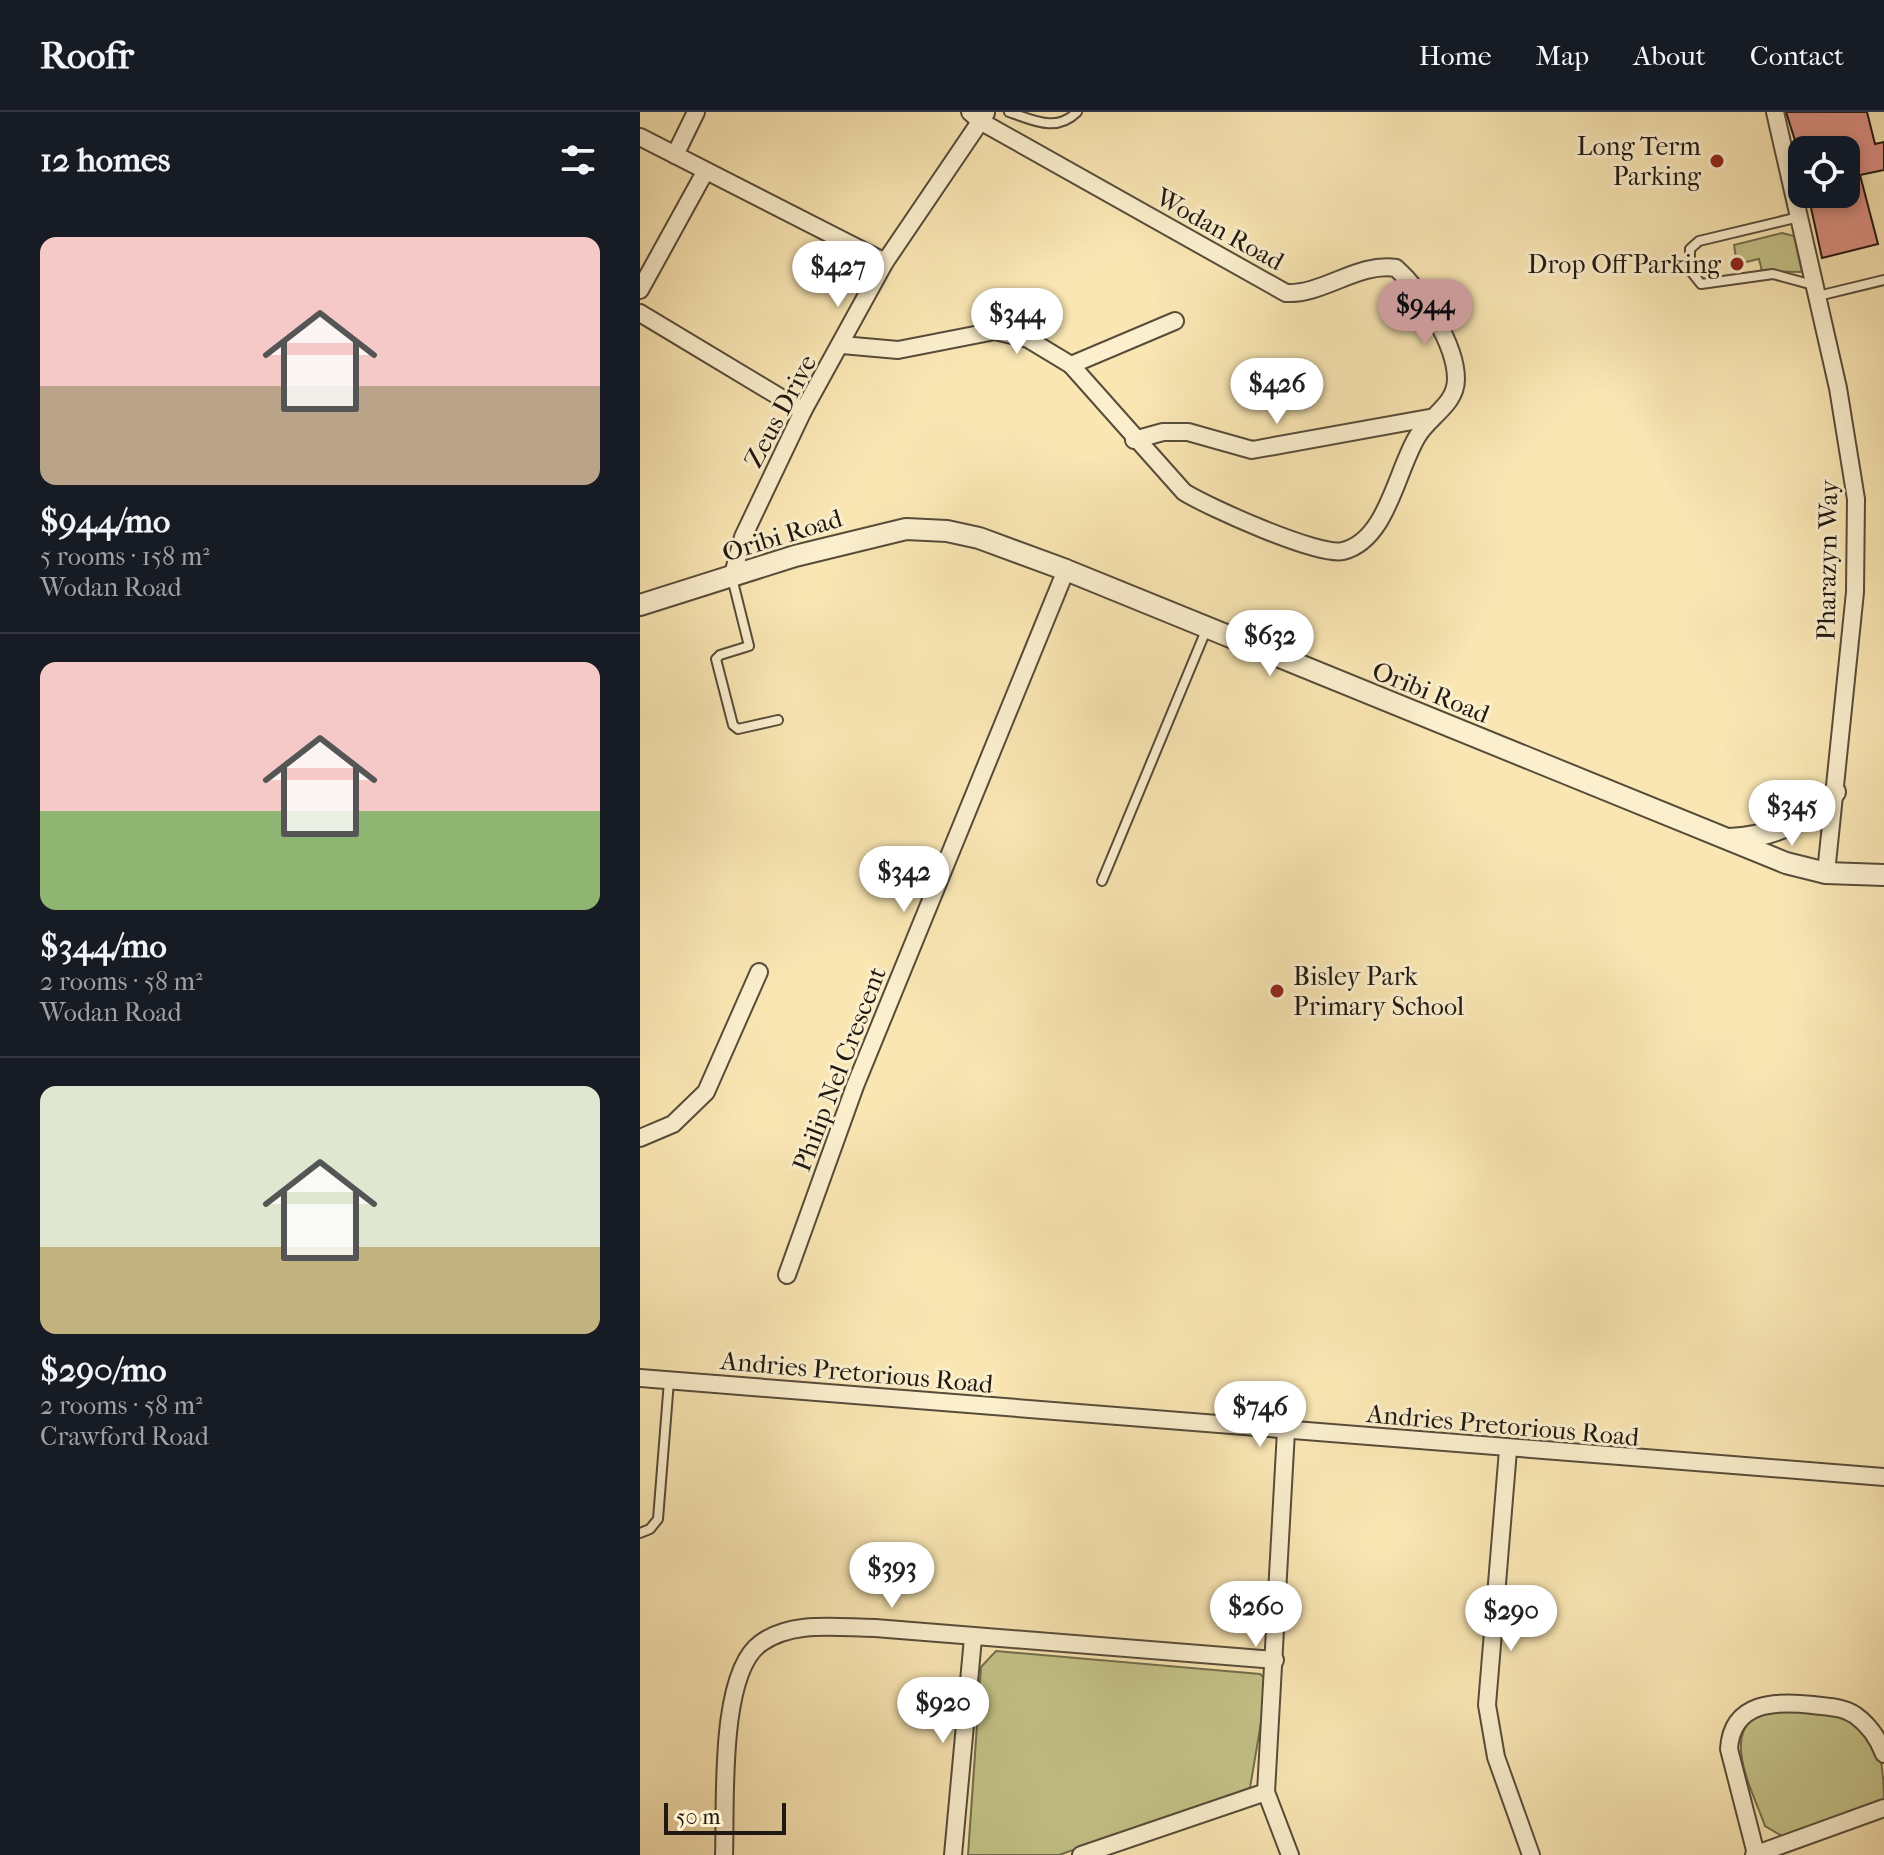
<!DOCTYPE html>
<meta charset="utf-8">
<style>
body{margin:0;font-family:"IM FELL French Canon",serif;background:#242831;color:#f1f3f6;height:100vh;display:flex;flex-direction:column;font-size:30px;white-space:nowrap}
*{box-sizing:border-box;margin:0}
p{font-size:26px;color:#9ea1a6}
.icon{flex:none;width:44px;height:44px;fill:none;stroke:currentColor;stroke-width:2;stroke-linecap:round;stroke-linejoin:round}
.map{position:relative;flex:1;overflow:hidden}
.side{display:flex;flex-direction:column;background:#171b24;width:640px}
.side>*{flex:none}
.controls{position:absolute;left:1148px;top:24px;display:grid;gap:16px}
.controls a{display:grid;place-items:center;width:72px;height:72px;border-radius:16px;background:#171b24;box-shadow:0 4px 12px #0003;font-size:40px}
.scale{position:absolute;left:24px;bottom:20px;width:122px;box-sizing:border-box;padding-left:8px;border:4px solid #211911;border-top:0;font-size:22px;line-height:28px;white-space:nowrap;color:#211911;-webkit-text-stroke:6px #fbefce;paint-order:stroke}
.price{position:absolute;translate:-50% -68px;padding:0 18px;border-radius:28px;background:#fff;color:#222;font-size:26px;line-height:52px;filter:drop-shadow(0 2px 4px #0008)}
.price::after{content:'';position:absolute;left:50%;top:48px;width:24px;height:18px;margin-left:-12px;background:inherit;clip-path:polygon(0 0,100% 0,50% 100%)}
.price.selected{background:#c59692;color:#111}
ul{padding:0;list-style:none}
li{display:grid;align-content:center;gap:16px;height:424px;padding:0 40px}
li+li{border-top:2px solid #363941}
li span{display:grid;place-items:center;height:248px;border-radius:16px;color:#555}
li>.icon{margin-inline-start:auto}
span .icon{width:144px;height:144px;fill:#fffc;stroke-width:1}
li b{font-size:34px}
h2{display:flex;justify-content:space-between;align-items:center;height:96px;padding:0 40px;font-size:34px}
header{display:flex;align-items:center;gap:48px;box-sizing:border-box;height:112px;padding:0 40px;background:#171b24;border-bottom:2px solid #363941}
header strong{font-size:38px}
nav{display:flex;gap:44px;margin-inline-start:auto;font-size:28px}
main{display:flex;flex:1;min-height:0}
.map>svg:first-child{display:block}
</style>
<header>
<strong>Roofr</strong>
<nav><a>Home</a><a>Map</a><a>About</a><a>Contact</a></nav>
</header>
<main>
<section class="side">
<h2>12 homes<svg class="icon" aria-label="filters" viewBox="0 0 24 24"><path d="M4 7h16M4 17h16"/><circle cx="9" cy="7" r="2"/><circle cx="15" cy="17" r="2"/></svg></h2>
<ul>
<li><span style="background:linear-gradient(#f6c9c9 60%,#b9a48a 0)"><svg class="icon" aria-label="home" viewBox="0 0 24 24"><path d="M3 11l9-7 9 7M6 9v11h12V9"/></svg></span><div><b>$944/mo</b><p>5 rooms · 158 m²</p><p>Wodan Road</p></div></li>
<li><span style="background:linear-gradient(#f6c9c9 60%,#8fb573 0)"><svg class="icon" aria-label="home" viewBox="0 0 24 24"><path d="M3 11l9-7 9 7M6 9v11h12V9"/></svg></span><div><b>$344/mo</b><p>2 rooms · 58 m²</p><p>Wodan Road</p></div></li>
<li><span style="background:linear-gradient(#dfe7d0 65%,#c2b280 0)"><svg class="icon" aria-label="home" viewBox="0 0 24 24"><path d="M3 11l9-7 9 7M6 9v11h12V9"/></svg></span><div><b>$290/mo</b><p>2 rooms · 58 m²</p><p>Crawford Road</p></div></li>
</ul>
</section>
<div class="map">
<svg width="1244" height="1743" viewBox="0 0 1244 1743">
<rect width="100%" height="100%" fill="#f9e6b3"/>
<filter id="stains"><feTurbulence type="fractalNoise" baseFrequency=".0025" numOctaves="4"/><feColorMatrix values="0 0 0 0 .2 0 0 0 0 .09 0 0 0 0 .02 0 0 0 .5 -.17"/></filter>
<radialGradient id="worn" r=".72"><stop offset=".6" stop-color="#630" stop-opacity="0"/><stop offset="1" stop-color="#630" stop-opacity=".3"/></radialGradient>
<g fill="#c4c388" stroke="#726e4c" stroke-width="2">
<path d="M1142,121L1154,124L1162,160L1122,159L1119,147L1097,152L1094,133Z"/>
<path d="M356,1539L620,1562L628,1569L610,1676L419,1743H328L341,1555Z"/>
<path d="M1140,1596C1216,1603 1244,1602 1244,1691L1142,1724L1125,1714C1110,1672 1072,1606 1140,1596Z"/>
</g>
<path fill="#dd9184" stroke="#211911" stroke-width="2" d="M1146,0H1227L1235,32L1244,30V58L1220,63L1238,132L1182,146L1168,82H1206V38H1158Z"/>
<g fill="none" stroke-linecap="round" stroke-linejoin="round">
<g stroke="#574c3a" stroke-width="12">
<g id="service">
<path d="M369,0C393,8 416,21 437,0"/>
<path d="M1159,105L1059,129L1050,137V158L1061,172L1133,162L1173,173"/>
<path d="M1178,184L1244,168"/>
<path d="M92,466L109,534L80,543L76,547L93,613L98,617L138,608"/>
<path d="M462,769L567,516"/>
<path d="M0,1421L10,1417L18,1407L29,1269"/>
</g>
</g>
<g stroke="#574c3a" stroke-width="20">
<g id="minor">
<path d="M330,0L340,9L646,181C683,183 718,150 756,156C781,178 816,232 816,267C816,293 789,304 777,325C756,360 747,428 703,439C679,445 568,395 544,380L431,253"/>
<path d="M1135,0L1198,276L1216,387L1215,480L1186,761"/>
<path d="M0,25L245,150"/>
<path d="M35,43L56,0"/>
<path d="M0,178L65,60"/>
<path d="M0,201L163,299"/>
<path d="M202,233L258,238L355,219L388,227L431,253L535,209"/>
<path d="M494,328L523,320H548L612,338L789,306"/>
<path d="M92,466L103,425L163,299L245,150L346,1"/>
<path d="M0,1026L33,1012L66,980L119,860"/>
<path d="M147,1163L215,974L426,458"/>
<path d="M0,1266L1244,1365"/>
<path d="M646,1319L626,1680L650,1743"/>
<path d="M868,1338L847,1593L856,1645L891,1743"/>
<path d="M1116,1742L1089,1637C1092,1589 1136,1589 1173,1593C1188,1595 1203,1595 1215,1603C1229,1613 1238,1626 1244,1642"/>
<path d="M84,1743C86,1693 78,1561 121,1531C153,1508 199,1516 235,1516L635,1548"/>
<path d="M313,1743L333,1526"/>
<path d="M441,1743L626,1680"/>
<path d="M1114,1743L1244,1696"/>
</g>
</g>
<g stroke="#574c3a" stroke-width="24">
<g id="tertiary">
<path d="M0,493L155,444L266,417L307,419L339,426L426,458L1146,751L1186,761L1244,763"/>
<path d="M1089,727C1131,725 1166,710 1195,680"/>
</g>
</g>
<use href="#service" stroke="#fbefce" stroke-width="8"/>
<use href="#minor" stroke="#fbefce" stroke-width="16"/>
<use href="#tertiary" stroke="#fbefce" stroke-width="20"/>
</g>
<g fill="#8f2418" stroke="#fbefce" stroke-width="3">
<circle cx="1077" cy="49" r="8"/>
<circle cx="1097" cy="152" r="8"/>
<circle cx="637" cy="879" r="8"/>
</g>
<g text-anchor="middle" stroke-width="6" stroke-linejoin="round" paint-order="stroke">
<g font-size="26" fill="#211911" stroke="#fbefce" text-anchor="end">
<text x="1061" y="43">Long Term<tspan x="1061" dy="30">Parking</tspan></text>
<text x="1081" y="161">Drop Off Parking</text>
<text x="653" y="873" text-anchor="start">Bisley Park<tspan x="653" dy="30">Primary School</tspan></text>
</g>
<g font-size="26" fill="#211911" stroke="#fbefce">
<text transform="translate(580 117) rotate(29)" y="9">Wodan Road</text>
<text transform="translate(140 299) rotate(-62)" y="9">Zeus Drive</text>
<text transform="translate(142 423) rotate(-17)" y="9">Oribi Road</text>
<text transform="translate(1187 448) rotate(-89)" y="9">Pharazyn Way</text>
<text transform="translate(791 580) rotate(22)" y="9">Oribi Road</text>
<text transform="translate(199 957) rotate(-69)" y="9">Philip Nel Crescent</text>
<text transform="translate(217 1260) rotate(5)" y="9">Andries Pretorious Road</text>
<text transform="translate(863 1313) rotate(5)" y="9">Andries Pretorious Road</text>
</g>
</g>
<rect width="100%" height="100%" filter="url(#stains)"/>
<rect width="100%" height="100%" fill="url(#worn)"/>
</svg>
<div class="controls">
<a><svg class="icon" aria-label="locate" viewBox="0 0 24 24"><circle cx="12" cy="12" r="6"/><path d="M12 2v4M12 18v4M2 12h4M18 12h4"/></svg></a>
</div>
<div class="scale">50 m</div>
<b class="price" style="left:198px;top:197px">$427</b>
<b class="price selected" style="left:785px;top:235px">$944</b>
<b class="price" style="left:377px;top:244px">$344</b>
<b class="price" style="left:637px;top:314px">$426</b>
<b class="price" style="left:630px;top:566px">$632</b>
<b class="price" style="left:1152px;top:736px">$345</b>
<b class="price" style="left:264px;top:802px">$342</b>
<b class="price" style="left:620px;top:1337px">$746</b>
<b class="price" style="left:252px;top:1498px">$393</b>
<b class="price" style="left:616px;top:1537px">$260</b>
<b class="price" style="left:871px;top:1541px">$290</b>
<b class="price" style="left:303px;top:1633px">$920</b>
</div>
</main>
